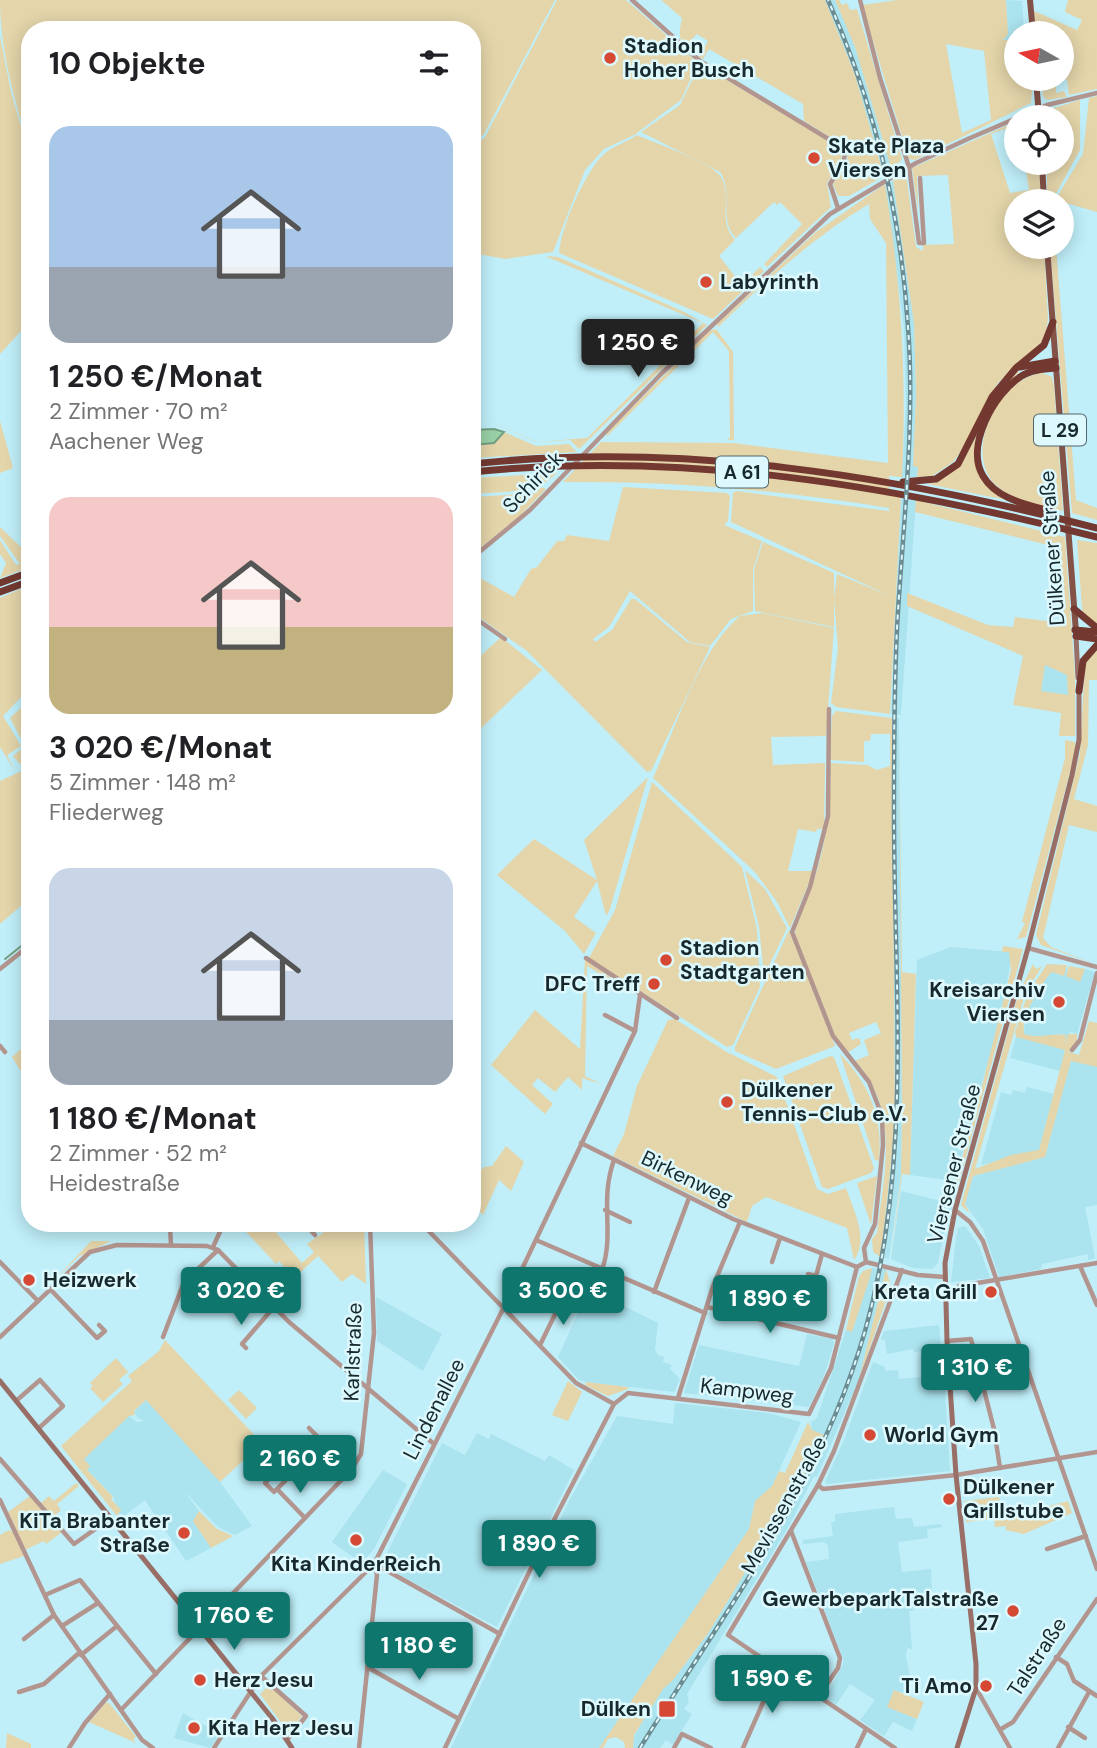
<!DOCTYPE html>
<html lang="de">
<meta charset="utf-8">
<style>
body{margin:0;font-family:"DM Sans",sans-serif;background:#f2f2f2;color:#202124;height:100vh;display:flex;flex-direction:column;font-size:26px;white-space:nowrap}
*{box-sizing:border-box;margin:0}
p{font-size:23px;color:#757577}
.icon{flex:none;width:38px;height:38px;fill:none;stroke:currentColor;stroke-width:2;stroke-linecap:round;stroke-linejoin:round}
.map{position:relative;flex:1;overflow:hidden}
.panel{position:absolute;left:21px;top:21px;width:460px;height:1211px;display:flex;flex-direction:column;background:#fff;border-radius:28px;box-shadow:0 4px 18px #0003}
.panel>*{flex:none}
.needle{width:46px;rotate:279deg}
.fabs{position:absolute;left:1004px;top:21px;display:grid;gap:14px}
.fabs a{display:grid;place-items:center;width:70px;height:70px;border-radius:50%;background:#fff;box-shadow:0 4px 18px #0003;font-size:35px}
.price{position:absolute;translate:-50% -60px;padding:0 16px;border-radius:7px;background:#0f766e;color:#fff;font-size:23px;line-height:46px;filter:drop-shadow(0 2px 4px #0008)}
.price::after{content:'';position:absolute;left:50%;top:42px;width:21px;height:16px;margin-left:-10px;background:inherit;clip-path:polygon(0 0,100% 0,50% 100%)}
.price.on{background:#222;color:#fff}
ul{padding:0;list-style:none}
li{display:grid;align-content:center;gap:14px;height:371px;padding:0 28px}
li span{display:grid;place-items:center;height:217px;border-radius:21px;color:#555}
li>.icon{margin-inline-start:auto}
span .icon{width:126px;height:126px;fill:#fffc;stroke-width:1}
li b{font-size:30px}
h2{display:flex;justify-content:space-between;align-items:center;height:84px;padding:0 28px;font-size:30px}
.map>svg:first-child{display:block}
</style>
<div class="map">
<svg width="1097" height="1748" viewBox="0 0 1097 1748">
<rect width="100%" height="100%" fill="#c0eff9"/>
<g fill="#abe3ee">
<path d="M825,0H835L855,47L892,171L884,176L855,75Z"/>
<path d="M1006,0L1022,1L1024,33H1017V40L1007,42L1003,38L1008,33Z"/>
<path d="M893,181L914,323L916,395L913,466L918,467L917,477H902L906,401L904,329L885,185Z"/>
<path d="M901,497L916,500L901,715L891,714Z"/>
<path d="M1045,665L1067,675L1068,695L1041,691Z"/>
<path d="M892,718H899L902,1117L901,1174L889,1259L881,1257L895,1125Z"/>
<path d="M951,947L1009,952L1011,959L1004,1004L955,1181L910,1175L917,960Z"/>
<path d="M1067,965V976L1080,981L1085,969L1095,972L1077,1034L1070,1032L1066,1044L1065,1035L1055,1034L1042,1039L1024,1034L1025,1016L1045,976L1052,972L1064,976Z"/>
<path d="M1016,1037L1065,1049L1060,1071L1010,1058Z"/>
<path d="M1071,1060L1097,1067V1205L1085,1207L1095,1258L1088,1260V1254L1042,1264L1041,1269L999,1277L983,1229L965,1204L973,1176L1045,1157Z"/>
<path d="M1027,1087L1054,1094L1039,1150L981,1165L1001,1092L1011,1095L1013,1090L1025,1093Z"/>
<path d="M901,1191L953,1204L946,1221L938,1263L932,1269L913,1268L891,1259Z"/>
<path d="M965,1226L979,1246L990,1278L951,1282L956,1238L958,1228Z"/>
<path d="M872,1268L886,1269L871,1331L859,1379L817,1477L814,1476L790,1524L687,1694L689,1702L684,1709L692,1714L673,1745L666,1740L660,1748H633L634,1736L663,1689L673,1680L709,1632L813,1460L824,1435L812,1430L811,1422L817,1418L846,1330L852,1332Z"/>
<path d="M589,1289L658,1323L655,1349L658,1355L664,1357L663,1362L672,1365L670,1369L680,1379L674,1392L586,1382L579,1380L558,1357Z"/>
<path d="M376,1297L442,1334L423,1371L377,1341Z"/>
<path d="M939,1325L941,1349L914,1352L913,1349L887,1354L885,1340H881L884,1331Z"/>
<path d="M807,1334L832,1339L834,1343L824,1376L809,1407L684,1393L699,1345L799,1366Z"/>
<path d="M873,1362L885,1367V1371L898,1370L899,1379L944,1375L950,1471L827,1484L825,1482L844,1440Z"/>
<path d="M146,1400L210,1468L252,1526L235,1535L218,1527L184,1491L199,1511L193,1521L211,1548L186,1561L145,1500L120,1519L113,1496L87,1470L84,1459L129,1416L137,1422L144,1421L138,1418L134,1412Z"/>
<path d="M675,1403L768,1413L801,1422L772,1486L755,1501L749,1529L599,1748H451L569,1501L617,1416L673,1424Z"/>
<path d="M477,1433L489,1439L491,1434L545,1461L549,1455L574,1470L497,1627L381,1565L442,1443L465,1455Z"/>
<path d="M383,1470L407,1484L374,1549L361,1563L332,1542Z"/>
<path d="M894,1507L896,1519L912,1518L914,1527L940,1524L943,1527L927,1529L928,1538L898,1542L902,1572L931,1569L932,1592L912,1594L913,1611H909L912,1649L907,1648L906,1656L910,1676L903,1693L894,1690L888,1707L917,1719L912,1731L893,1722L884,1736L860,1720L875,1700L850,1684L836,1705L826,1698L844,1661L806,1562L829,1559L828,1545L824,1542L803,1544V1540L833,1536L831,1522H835V1514Z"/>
<path d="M183,1713L220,1734L210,1748L174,1738Z"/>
</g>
<g fill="#e4d5aa" fill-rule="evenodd">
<path d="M0,0H555L484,134L473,144L472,30H30V151C15,102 0,51 0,0Z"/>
<path d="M557,0H626L698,63L681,100L634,135L604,149L585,170L553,252L505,259L473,253V148L485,137Z"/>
<path d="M661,0H825L855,75L884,176L849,196H838L833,184L848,158L843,145L804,121L803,104L709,49L703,59L699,57L708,41L697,34L685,46C677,37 680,29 682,18Z"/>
<path d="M835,0H839L842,5L847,3L850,10L857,9L902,159L892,171L855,47Z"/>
<path d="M897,0H1006L1008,34L1003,40H1017V79H1033L1031,103L915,160L909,159L862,5ZM946,44L984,51L991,120L962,133Z"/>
<path d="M1068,0H1097V89L1069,95L1067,80L1062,78V33H1036L1034,11L1077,30L1082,20L1065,12Z"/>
<path d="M0,36L11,92L30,157V330L21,331L0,354Z"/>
<path d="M700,64L842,149L841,161L827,183L831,207L767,267L764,264L802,224L780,202L777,205L774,202L736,238C718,221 734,193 720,172L641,132L680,105Z"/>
<path d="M1042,79H1056V93L1064,91L1067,97L1047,100L1043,96Z"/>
<path d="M1097,96V212L1059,201L1057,197L1083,154L1089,98Z"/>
<path d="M1080,100V150L1052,201H1047V163H1062V117H1044V111Z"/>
<path d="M1017,121V125L991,134L1010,193L1029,190L1025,163H1039L1041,201H1017V216L1012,217L1017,247H1044L1048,319L1045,339L997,384L966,444L953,462L932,476L917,477L918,467L913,466L916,395L914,323L893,181L903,173L906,174L916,247L923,251V245L954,244L948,175L917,176L918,211L912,168Z"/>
<path d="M637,135C655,143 713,163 721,177C733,198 717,221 735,240L719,256L742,285L760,267L764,271L713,319L559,253C561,227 585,172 604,154C613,146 627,142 637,135Z"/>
<path d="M885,184C901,282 907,377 902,477L889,476V495L901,497L890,714L836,707L831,703L838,648L834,599L837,574L890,596L731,522L733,493L736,491L889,511V508C781,490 673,481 563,482L601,442L734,443L888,463L886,243L870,219L869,204C812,238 766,281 718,327L717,324L816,232Z"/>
<path d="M1050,247H1056L1076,500L1097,508V520L1072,513Z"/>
<path d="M545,256L558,257L682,311L707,325L579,449L570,440L537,442L473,414L536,442L587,438L703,323Z"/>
<path d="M716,329L733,352L734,440H727L730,437L729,351L713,332L607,436V432L709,331Z"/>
<path d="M1020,370L983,423L979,469L1011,501L928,484C984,463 976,403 1020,370Z"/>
<path d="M1042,373L1052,377L1054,386L1063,511C1039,506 1012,502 994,483C963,449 1000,378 1042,373Z"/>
<path d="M0,421L13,468L0,473Z"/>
<path d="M504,432L536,446L569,444L577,452L473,458V445L494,443Z"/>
<path d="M557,473C536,495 502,491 473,494V478Z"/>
<path d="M541,487L546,489L519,517L473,554V497L536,493Z"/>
<path d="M623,487L727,493L730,496L728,521L724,525L762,541L753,570V611L731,619L710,646L690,642L630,591L609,627L593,639L595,642L612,630L631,599H635L687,642L710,647L651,771L647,772L527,651L473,613V574L514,597L531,569L537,567L557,541H564L567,535L609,541Z"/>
<path d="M916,500L1065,537L1075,677V736H1059L1061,713L1013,705L1023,656L907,606V593L988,625L1013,627L1015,617L1063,623L1060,548L915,512ZM1045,665L1067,675L1068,695L1041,691Z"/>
<path d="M0,527L30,556V567L0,578L6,563L0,554V540L16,565L20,564L0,536Z"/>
<path d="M1077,540L1097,543V625L1083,614L1082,608Z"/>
<path d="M763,542L834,573V627L755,611L754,570Z"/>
<path d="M30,585V592L26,593L30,601V688L3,716L21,746L7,755L15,771L0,747V598Z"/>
<path d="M762,613L834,628L826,736L771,737L773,765L825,763L824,829H817L816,832L798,829L788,871H814L790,928L777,902L755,872L653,778C675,730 699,650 740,616Z"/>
<path d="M501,637L542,670L473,736L472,664Z"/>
<path d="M1097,648V680H1089L1088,745L1074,799L1097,806V832L1069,825L1043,938L1051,947L1097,965L1041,945L1036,935L1080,753L1085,662Z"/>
<path d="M22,707L30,714V759L20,764L13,756L25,746L10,718Z"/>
<path d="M836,711L892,718L895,1125L881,1257L873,1252L872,1239L877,1233C884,1173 901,1110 855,1061L869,1055L864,1040L881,1033L876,1022L849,1033L852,1040L859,1038L861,1044L847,1053L836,1038L796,938L795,928C821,870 832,826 830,763L867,765L877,770L890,766V734H871L870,741H864V762L830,760L832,716Z"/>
<path d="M899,718L902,972L916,974L910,1175L902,1174L891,1259L901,1174L902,1117Z"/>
<path d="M1065,740L1075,742L1076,749L1026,937L1017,939L1025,923L1022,922L1065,758Z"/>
<path d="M30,767V898L0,924V781Z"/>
<path d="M648,777L610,909L606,916L597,881L574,917L596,933L584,954L565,931L497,875L534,839L597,880L584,840Z"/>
<path d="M652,782L742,867L757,929L760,987L733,1045L727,1047L589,958L615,910Z"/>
<path d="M745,870L765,889L787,928L764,976L759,927Z"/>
<path d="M789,930L835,1046L776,1069L735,1051V1047Z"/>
<path d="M1003,946L1023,949L957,1189L953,1188L974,1118L1011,970L1009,952H1002Z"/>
<path d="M585,959L636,996L587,966L585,1076L601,1084L582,1078V1090L568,1077L555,1092L538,1078L532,1085L553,1104L545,1114L491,1065L535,1010L580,1049Z"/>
<path d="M1033,964L1036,969L1042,966L1025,994L975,1169L1011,1155L1039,1150L1065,1050L1016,1037L1015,1032L1028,993L1047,964L1067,965L1064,976L1052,972C1047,974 1027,1010 1025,1016C1023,1021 1024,1029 1024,1034C1043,1039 1048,1033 1066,1035L1065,1044L1068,1034H1077V1040L1069,1052L1079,1055L1089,1021L1097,1023V1067L1071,1061L1045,1157L973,1176L965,1204L970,1214L961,1205L1018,995Z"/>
<path d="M1069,966L1085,969L1080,982L1066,976Z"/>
<path d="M675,1019L725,1051L777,1077L817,1189L828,1194L846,1188C854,1212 869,1238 854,1260L847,1228L766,1197L752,1206L747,1222L613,1156L624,1134L637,1086L668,1020Z"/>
<path d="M30,1041V1068L23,1073L30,1086L12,1057Z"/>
<path d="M840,1054C870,1085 883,1118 879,1161L875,1160Z"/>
<path d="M830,1056L834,1057L874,1168L871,1173L828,1189L822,1187L783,1076Z"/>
<path d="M506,1146L524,1162L511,1191L499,1180L483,1215L473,1204V1178L484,1167L492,1166Z"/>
<path d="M877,1176L871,1225L857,1183Z"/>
<path d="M238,1223H268L302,1263L314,1252L307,1244L334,1225L364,1223L366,1284L352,1274L342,1282L318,1256L294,1278L279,1261L276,1264Z"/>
<path d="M91,1241H111L78,1257L52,1283Z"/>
<path d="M872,1268L870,1277L852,1332L846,1330L859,1277L863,1271Z"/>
<path d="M886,1269L891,1286L859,1379Z"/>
<path d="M165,1340L262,1443L220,1482L146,1400L134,1411L135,1415L129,1416L84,1459L90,1466L87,1470L113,1497L111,1499L121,1510L117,1516L61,1446L132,1381L128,1376L159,1351Z"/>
<path d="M116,1358L128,1372L119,1380L123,1384L103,1402L90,1388L93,1386L90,1383Z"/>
<path d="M568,1381L582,1392L568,1421L552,1415Z"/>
<path d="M586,1382L628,1387V1389L608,1396L585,1385Z"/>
<path d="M239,1390L257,1408L246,1419L228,1400Z"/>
<path d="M808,1422L812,1430L824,1435L813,1460L709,1632L673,1680L663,1689L634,1735L633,1748H625L624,1742L616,1737L608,1739L603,1748H599L749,1529L755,1501L772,1486L779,1471L785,1473Z"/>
<path d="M76,1483L79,1486L57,1504L61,1510L53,1517L41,1503L49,1496L54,1501Z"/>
<path d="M30,1496L62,1532L46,1544L44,1541L25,1550L8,1512Z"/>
<path d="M999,1497L1003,1518L1068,1501L1072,1513L1024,1534L1006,1530V1526L995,1527L994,1519L966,1522L964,1501Z"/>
<path d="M199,1511L217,1529L233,1536L211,1548L193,1521Z"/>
<path d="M9,1530L13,1532L24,1556L0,1564V1535Z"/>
<path d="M269,1685L302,1716L289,1733L260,1694Z"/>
<path d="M894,1690L924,1702L917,1719L887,1707Z"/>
<path d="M105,1703H109L136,1737L133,1739L136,1743L89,1722Z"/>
<path d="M7,1733L31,1744V1748H6Z"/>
</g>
<path fill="#9ad1a7" stroke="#739f82" stroke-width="2" d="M494,429L504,432L494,443L473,445V430Z"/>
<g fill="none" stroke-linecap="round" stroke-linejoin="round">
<path stroke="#739f82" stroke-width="2" d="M5,959L30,939"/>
<g stroke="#b3958f" stroke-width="4.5">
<path d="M632,0L700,61L845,149L844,161L830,184L838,208"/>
<path d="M860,0L880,78L909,167L919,243H924L920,178"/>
<path d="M472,558L530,510L662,373L830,214L916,163L970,138L1047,105L1097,93"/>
<path d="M472,616L505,639"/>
<path d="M829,709L828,816L810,887L792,932L833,1036L869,1082L882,1116L883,1145L875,1224L864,1248L866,1262"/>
<path d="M1028,948L1097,967"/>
<path d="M586,958L677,1018"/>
<path d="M0,969L30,945"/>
<path d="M605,1015L635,1031"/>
<path d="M0,1046L5,1052"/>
<path d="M1072,1050L1080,1040L1097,973"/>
<path d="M581,1143L733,1219L857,1267"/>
<path d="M605,1210L630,1222"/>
<path d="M955,1210L970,1222L983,1241L1097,1569"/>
<path d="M166,1223L170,1227L171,1245"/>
<path d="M304,1223L315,1235"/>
<path d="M421,1223L576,1383L614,1404"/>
<path d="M281,1225L283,1223"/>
<path d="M536,1240L705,1313"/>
<path d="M213,1247L224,1223"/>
<path d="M0,1262L38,1301"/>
<path d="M772,1262L780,1238"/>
<path d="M866,1262L918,1275L945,1277"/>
<path d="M1080,1266L1097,1305"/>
<path d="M602,1270C615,1232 599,1202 614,1160"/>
<path d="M808,1274L816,1276L822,1254"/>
<path d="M959,1286L1097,1263"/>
<path d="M50,1289L97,1338L105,1331L99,1325"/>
<path d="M654,1292L689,1198"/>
<path d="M707,1307L839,1338"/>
<path d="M0,1337L90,1252L117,1245L207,1246L218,1250L289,1322L434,1444"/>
<path d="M163,1337L184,1282L218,1250"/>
<path d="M947,1341L971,1339L994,1429L1000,1468"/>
<path d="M540,1345L563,1298"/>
<path d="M246,1348L242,1344L274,1307"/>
<path d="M678,1398L713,1286L740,1222"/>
<path d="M16,1401L40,1380L63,1406L39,1428"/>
<path d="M309,1428L351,1470"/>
<path d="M0,1459L74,1544L111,1518"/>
<path d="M818,1485L823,1489L956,1475L1097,1452"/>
<path d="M277,1489L286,1480L277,1471L265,1483L274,1492L277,1489L305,1518"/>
<path d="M0,1500L54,1615L142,1740L153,1748"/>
<path d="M791,1531L840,1658L838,1668L819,1696"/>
<path d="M1047,1549L1086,1536"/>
<path d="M375,1564L500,1634"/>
<path d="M45,1595L80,1580L156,1674"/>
<path d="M62,1626L98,1603"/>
<path d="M24,1639L54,1615"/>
<path d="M81,1655L117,1626"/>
<path d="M1056,1657L1067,1664L1074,1681L1097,1696"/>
<path d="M367,1667L459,1719"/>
<path d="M261,1676L306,1716L287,1740"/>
<path d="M976,1688L1010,1748"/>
<path d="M19,1692L44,1684L79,1653"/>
<path d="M121,1710L351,1470L361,1454L374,1333L370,1223"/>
<path d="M1068,1727L1085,1738"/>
<path d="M1001,1729L1013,1722L1097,1599"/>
<path d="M69,1748L85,1723L110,1694"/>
<path d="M214,1748L261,1676L374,1564L504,1307L635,1031L640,995"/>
<path d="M359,1748L377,1575L374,1564"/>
<path d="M445,1748L556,1516L614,1404L628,1393L809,1414L831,1368L857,1267L866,1262"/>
<path d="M674,1748L682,1734L711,1748"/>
<path d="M743,1748L777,1671"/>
<path d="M857,1748L866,1729"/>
<path d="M895,1748L728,1635L818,1485L834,1451L902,1270"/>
<path d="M1058,1748L1089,1692"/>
</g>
<g stroke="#996e66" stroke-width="5">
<path d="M1076,636L1078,678"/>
<path d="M0,1381L272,1718L292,1748"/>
<path d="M957,1748L976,1688V1664L956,1475L947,1341L945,1263L955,1210L1028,948L1072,775L1079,740V688"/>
</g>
<g stroke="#855248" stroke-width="6">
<path d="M1030,0L1033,33"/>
<path d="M1036,79L1039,117"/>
<path d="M1042,163L1044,201"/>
<path d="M1047,247L1076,632"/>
</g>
<g stroke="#733930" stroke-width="7">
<path d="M1020,367L1055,361"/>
<path d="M472,464C682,441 894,476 1097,528"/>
<path d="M472,472C683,450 893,486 1097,537"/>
<path d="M903,482L936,479L958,464L992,397L1016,368L1044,345L1053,322"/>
<path d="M1053,512C1029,505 997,500 983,476C965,446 994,394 1020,377C1030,370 1043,369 1056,368"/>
<path d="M0,583L30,572"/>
<path d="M0,592L30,581"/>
<path d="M1074,609L1097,628"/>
<path d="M1075,630L1097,632"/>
<path d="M1076,636L1097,639"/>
<path d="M1079,691L1083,661L1097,645"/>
</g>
<g stroke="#6b8c93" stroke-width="4.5">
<path id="rail" d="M640,1748C724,1613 821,1485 865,1331C914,1158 893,979 894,803C894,739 894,675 898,611C904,517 915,421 908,327C901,215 874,103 828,0"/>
</g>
<use href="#rail" stroke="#ddf9fe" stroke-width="2" stroke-dasharray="5" stroke-linecap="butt"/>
</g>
<g fill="#d54834" stroke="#ddf9fe" stroke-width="2.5">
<circle cx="610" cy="58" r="7"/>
<circle cx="814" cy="158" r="7"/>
<circle cx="706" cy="282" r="7"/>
<circle cx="666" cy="960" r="7"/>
<circle cx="654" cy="984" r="7"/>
<circle cx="1059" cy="1002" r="7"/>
<circle cx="727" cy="1102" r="7"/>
<circle cx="29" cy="1280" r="7"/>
<circle cx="991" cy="1292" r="7"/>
<circle cx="870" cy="1435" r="7"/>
<circle cx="949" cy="1499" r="7"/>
<circle cx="184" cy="1533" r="7"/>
<circle cx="356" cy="1540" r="7"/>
<circle cx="1013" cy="1611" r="7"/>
<circle cx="200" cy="1680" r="7"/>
<circle cx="986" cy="1686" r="7"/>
<rect x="658" y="1700" width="18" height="18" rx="3.5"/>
<circle cx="194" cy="1728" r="7"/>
</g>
<g text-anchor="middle" stroke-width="5" stroke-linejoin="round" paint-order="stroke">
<g fill="#ddf9fe" stroke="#52676c" stroke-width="2">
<rect x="1034" y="414.5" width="52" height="31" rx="5"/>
<rect x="716" y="456.5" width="52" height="31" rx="5"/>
</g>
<g font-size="19" font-weight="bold" fill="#17292d">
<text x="1060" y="437">L 29</text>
<text x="742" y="479">A 61</text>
</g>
<g font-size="21" font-weight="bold" fill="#17292d" stroke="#ddf9fe" text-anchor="start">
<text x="624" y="53">Stadion<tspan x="624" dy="24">Hoher Busch</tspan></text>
<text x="828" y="153">Skate Plaza<tspan x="828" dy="24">Viersen</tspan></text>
<text x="720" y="289">Labyrinth</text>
<text x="680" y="955">Stadion<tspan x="680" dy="24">Stadtgarten</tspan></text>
<text x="640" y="991" text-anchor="end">DFC Treff</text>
<text x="1045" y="997" text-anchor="end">Kreisarchiv<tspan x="1045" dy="24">Viersen</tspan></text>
<text x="741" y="1097">Dülkener<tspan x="741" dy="24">Tennis-Club e.V.</tspan></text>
<text x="43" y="1287">Heizwerk</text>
<text x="977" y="1299" text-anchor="end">Kreta Grill</text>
<text x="884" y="1442">World Gym</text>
<text x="963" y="1494">Dülkener<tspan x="963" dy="24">Grillstube</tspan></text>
<text x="170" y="1528" text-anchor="end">KiTa Brabanter<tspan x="170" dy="24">Straße</tspan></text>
<text x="356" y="1571" text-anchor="middle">Kita KinderReich</text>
<text x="999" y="1606" text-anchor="end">GewerbeparkTalstraße<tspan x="999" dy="24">27</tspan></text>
<text x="214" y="1687">Herz Jesu</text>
<text x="972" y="1693" text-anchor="end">Ti Amo</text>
<text x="651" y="1716" text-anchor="end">Dülken</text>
<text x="208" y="1735">Kita Herz Jesu</text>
</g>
<g font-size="21" fill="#17292d" stroke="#ddf9fe">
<text transform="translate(533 482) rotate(-46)" y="7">Schirick</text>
<text transform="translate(1052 548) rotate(-94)" y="7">Dülkener Straße</text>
<text transform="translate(954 1164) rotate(-76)" y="7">Viersener Straße</text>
<text transform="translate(687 1178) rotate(26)" y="7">Birkenweg</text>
<text transform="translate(353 1352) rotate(-88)" y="7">Karlstraße</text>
<text transform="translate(747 1391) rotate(7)" y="7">Kampweg</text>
<text transform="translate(434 1409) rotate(-63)" y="7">Lindenallee</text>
<text transform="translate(784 1505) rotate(-61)" y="7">Mevissenstraße</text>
<text transform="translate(1037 1657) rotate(-57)" y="7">Talstraße</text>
</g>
</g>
</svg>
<div class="fabs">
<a><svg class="needle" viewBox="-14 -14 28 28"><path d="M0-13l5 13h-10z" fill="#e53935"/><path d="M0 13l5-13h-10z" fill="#757577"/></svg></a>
<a><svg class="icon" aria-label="locate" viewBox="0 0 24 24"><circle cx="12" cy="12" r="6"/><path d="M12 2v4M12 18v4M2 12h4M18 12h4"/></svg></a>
<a><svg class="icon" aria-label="layers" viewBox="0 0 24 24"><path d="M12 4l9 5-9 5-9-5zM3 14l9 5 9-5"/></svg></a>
</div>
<b class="price on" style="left:638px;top:379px">1 250 €</b>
<b class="price" style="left:241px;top:1327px">3 020 €</b>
<b class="price" style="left:563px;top:1327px">3 500 €</b>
<b class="price" style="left:770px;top:1335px">1 890 €</b>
<b class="price" style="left:975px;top:1404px">1 310 €</b>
<b class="price" style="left:300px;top:1495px">2 160 €</b>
<b class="price" style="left:539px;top:1580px">1 890 €</b>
<b class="price" style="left:234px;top:1652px">1 760 €</b>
<b class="price" style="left:419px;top:1682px">1 180 €</b>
<b class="price" style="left:772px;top:1715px">1 590 €</b>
<section class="panel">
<h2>10 Objekte<svg class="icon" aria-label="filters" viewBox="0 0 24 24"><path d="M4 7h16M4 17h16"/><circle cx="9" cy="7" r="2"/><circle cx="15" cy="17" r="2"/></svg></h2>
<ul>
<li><span style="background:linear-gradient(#a9c7e8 65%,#9aa5b1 0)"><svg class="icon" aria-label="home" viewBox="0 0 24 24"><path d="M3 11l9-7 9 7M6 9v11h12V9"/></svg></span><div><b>1 250 €/Monat</b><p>2 Zimmer · 70 m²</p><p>Aachener Weg</p></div></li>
<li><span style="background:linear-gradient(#f6c9c9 60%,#c2b280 0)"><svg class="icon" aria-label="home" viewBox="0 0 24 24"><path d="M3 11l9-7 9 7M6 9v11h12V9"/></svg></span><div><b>3 020 €/Monat</b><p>5 Zimmer · 148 m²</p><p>Fliederweg</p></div></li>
<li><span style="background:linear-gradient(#c9d6e8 70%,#9aa5b1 0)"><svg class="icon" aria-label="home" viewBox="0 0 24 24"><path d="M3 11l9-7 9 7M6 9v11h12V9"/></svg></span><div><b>1 180 €/Monat</b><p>2 Zimmer · 52 m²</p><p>Heidestraße</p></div></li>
</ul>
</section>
</div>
